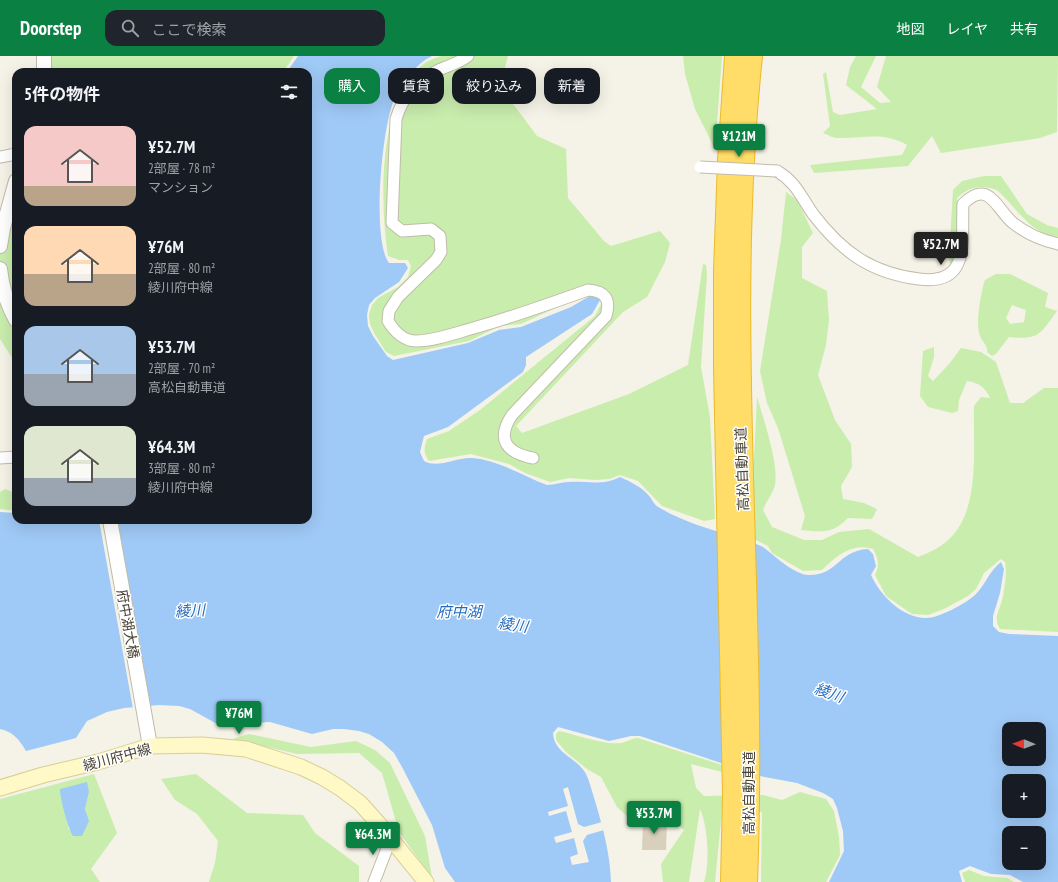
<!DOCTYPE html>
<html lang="ja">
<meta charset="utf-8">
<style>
body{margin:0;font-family:"PT Sans Narrow","Noto Sans JP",sans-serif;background:#20242c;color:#f1f3f6;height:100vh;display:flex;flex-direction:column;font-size:15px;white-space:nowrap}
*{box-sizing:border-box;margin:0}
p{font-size:13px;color:#9ea1a6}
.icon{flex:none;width:22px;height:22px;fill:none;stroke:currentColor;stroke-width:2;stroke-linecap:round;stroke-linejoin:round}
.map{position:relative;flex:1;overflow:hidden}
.drawer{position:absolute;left:12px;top:12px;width:300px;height:456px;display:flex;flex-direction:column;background:#171b24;border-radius:12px;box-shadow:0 4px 16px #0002}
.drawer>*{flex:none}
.hud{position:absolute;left:324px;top:12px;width:380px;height:36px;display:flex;gap:8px}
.needle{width:26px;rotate:271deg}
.controls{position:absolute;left:1002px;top:666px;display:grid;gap:8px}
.controls a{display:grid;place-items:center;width:44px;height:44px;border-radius:8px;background:#171b24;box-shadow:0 4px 16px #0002;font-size:20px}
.price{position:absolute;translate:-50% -34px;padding:0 9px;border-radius:4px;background:#0b8043;color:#fff;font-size:13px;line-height:26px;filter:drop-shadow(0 1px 2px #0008)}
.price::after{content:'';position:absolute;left:50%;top:24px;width:12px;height:9px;margin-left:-6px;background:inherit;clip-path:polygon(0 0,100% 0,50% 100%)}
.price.on{background:#222;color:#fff}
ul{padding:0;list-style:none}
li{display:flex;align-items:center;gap:12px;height:100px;padding:0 12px}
li span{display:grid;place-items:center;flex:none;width:112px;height:80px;border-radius:12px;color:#555}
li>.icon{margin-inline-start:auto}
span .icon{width:48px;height:48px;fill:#fffc;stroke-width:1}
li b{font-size:17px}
h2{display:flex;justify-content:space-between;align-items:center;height:48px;padding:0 12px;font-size:17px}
.chip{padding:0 14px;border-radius:12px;background:#171b24;box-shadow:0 4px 16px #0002;font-size:14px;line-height:36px}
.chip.on{background:#0b8043;color:#fff}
header{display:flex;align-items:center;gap:24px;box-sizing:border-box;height:56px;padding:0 20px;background:#0b8043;color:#fff}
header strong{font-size:19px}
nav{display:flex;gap:22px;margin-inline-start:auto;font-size:14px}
.search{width:280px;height:36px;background:#20242c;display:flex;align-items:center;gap:10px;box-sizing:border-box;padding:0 14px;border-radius:12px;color:#9ea1a6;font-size:15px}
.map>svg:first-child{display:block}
</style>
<header>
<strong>Doorstep</strong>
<div class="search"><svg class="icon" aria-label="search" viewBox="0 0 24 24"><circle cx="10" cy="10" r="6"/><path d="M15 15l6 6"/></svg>ここで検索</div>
<nav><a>地図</a><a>レイヤ</a><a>共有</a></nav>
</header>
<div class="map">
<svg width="1058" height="826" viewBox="0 0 1058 826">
<rect width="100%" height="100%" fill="#f5f2e7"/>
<g fill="#c9edad" fill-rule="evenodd">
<path d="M50,0H294L283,16H51Z"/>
<path d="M441,0H508L504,15L511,45L537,80L566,93L568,142L604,185L611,190L660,175L670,187L665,206L647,241L623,256L516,370L522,377L629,338L688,309L703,208L706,209L707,218L701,311L710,361L715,463L704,465L662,450L638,425L620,419L609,423L595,424L569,422L550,426L525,417L509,408L471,398L429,405C423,397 424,392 427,383L449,375L480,354L595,260L606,238L588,237L521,268L500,270L469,285L394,300L386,296L374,277L370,268L369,258L372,249L378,242L398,231L408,221L411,210L408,204H399L388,200C380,148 377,41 425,7C429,4 436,2 441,0Z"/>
<path d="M683,0H722L715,93L695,53L685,18Z"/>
<path d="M856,0H876L861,31L880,47L891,46L877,31L886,0H1058L1057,76L1040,82L941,97L932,80L908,110L814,117L810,109L902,99L907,89C882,75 863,83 837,82C832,82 827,78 823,77L830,70L823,18L826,16L833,56L840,59L877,53L846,29L850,11Z"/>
<path d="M984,120H1001L1027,158L1047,169L1058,172V181C1030,178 1017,152 998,135C996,133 993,133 990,132C976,129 967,133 957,142C957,160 962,195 950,209L949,203L953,134L962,125Z"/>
<path d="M786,136L797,144L813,177L802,191V222L827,235L829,264L826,289L818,319L835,364L851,388L852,411L841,430L843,443L864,447L877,453L872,463L848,462C832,478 823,476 801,474L805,460L778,372L767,347L760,315L781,184Z"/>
<path d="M0,165L16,167V308L0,283Z"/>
<path d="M996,218H1010L1048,237L1045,251L1057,255C1040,278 1040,284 1009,281L996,298L992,300L987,296C988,289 982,286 980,280C975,270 981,235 985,224ZM1012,249L1026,254L1024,266L1010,268L1006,262Z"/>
<path d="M934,291V301L928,320L933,325L950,307L961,292L981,296L996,306L1010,347H1023L1044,332H1058V576L1000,573C992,561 1001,553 1003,540C1005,528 1007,517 1005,506L1001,503L984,517L976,533L968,540L944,553L928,559L912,558L886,540L875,519C880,509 878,502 873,493C852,486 836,500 822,514L803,515L772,497L768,490L754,483L753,424L757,341C763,361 779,409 775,429C773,437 766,446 763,454L772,471L804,484H822L839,476L869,473L918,501C931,496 944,490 954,478C980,447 973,389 974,350L981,341L990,342C985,331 979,327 967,325L959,344L958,355L952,357L928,351L920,340L923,295Z"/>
<path d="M5,433L16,437V455L0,453V436Z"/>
<path d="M559,675C578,679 602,689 621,687C627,686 632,682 638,682L722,709V716L691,708L696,732L704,740L763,739L782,744L800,736L826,743L834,755L839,781L840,799L826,826H761L762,756L722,754L715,826H704C710,808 708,770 700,753L689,826H663L661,808L684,774L677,768L658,759L633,766L617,751L601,721L587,713L566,696L556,684V678Z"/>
<path d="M249,678L311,691L356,685L375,694L390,707L425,780L432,822L399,776L382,717L359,697L297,698L232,683Z"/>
<path d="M94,718L117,777L91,813L100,826H0V743ZM89,736L85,753L87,759L69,774L65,754Z"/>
<path d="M196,718L247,757L303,759L315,777L359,810V826H209L215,807L218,785L197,758L175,744L161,723Z"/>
<path d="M969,814L984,820L1007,822L1014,826H965L962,817Z"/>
</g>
<g fill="#9fc9f6" fill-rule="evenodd">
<path d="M298,0H432C416,8 404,24 396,39C382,65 371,184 389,207H405L408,212L399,226L375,242L369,249L367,259L368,270L373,280L387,300L393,304L468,287L499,274L521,271L571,251L595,237L603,239L592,258L526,301V309L523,316L448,371L424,380L420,396L424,405C438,413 456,401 472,402C498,404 523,420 547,429C555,429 561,426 569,426C587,425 603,430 620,421C631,426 642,431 650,441C653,445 655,450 660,452C683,466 711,473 737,482C745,485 755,487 763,491C774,499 794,519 809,519C839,519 837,495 868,493L873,498L876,510L871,519C880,539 902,562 926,562C939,562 965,548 975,539C985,530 989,515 1001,506L1004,513L1000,537L993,560V570L999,576L1009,578L1058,580V826H1023L1010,819L991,818L970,810L959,815L962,826H829L844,795L843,775L837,752L833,743L823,737L797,727L760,720L640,680H631L609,685L558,671L553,677C554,698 577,701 586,718C590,726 592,736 595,745C603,772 610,797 611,826H455L445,812L432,769L402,711L394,697L382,686L369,678L359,675L344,673H333L312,678L270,666L219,669L190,653L179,650L159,649L124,652L107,656L87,665L76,682L26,695C19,683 13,676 0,673V456L16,457V464H308V16H287ZM1009,673H1039V703H1009ZM1009,725H1039V755H1009ZM1009,777H1039V807H1009Z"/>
<path d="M87,726L89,736L85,753L89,765L82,780H73C68,772 60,743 60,733Z"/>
</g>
<g fill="#f5f2e7">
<path d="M99,464H115L148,652L133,653Z"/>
<path d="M568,731L578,768L584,771L602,766L604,774L587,779L583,785L589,806L572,809L570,801L578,798L574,782L556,787L554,781L572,776L566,755L549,760L548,756L568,750L563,733Z"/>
</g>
<path fill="#d8d0bb" d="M643,764H667L666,794H642Z"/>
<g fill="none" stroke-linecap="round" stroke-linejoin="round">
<g stroke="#c1bca9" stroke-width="13">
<g id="minor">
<path d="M468,0C458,8 446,10 435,16C415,25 402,43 396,63L392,167L402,175L431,173L440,180L441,196L436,204L398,241L389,255L388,265C394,275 404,285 416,285C433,285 453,278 470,273C510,262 549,248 588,234C605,235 611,243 606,260L512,359C496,383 506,397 533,402"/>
<path d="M0,101L16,98"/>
<path d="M777,115C796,126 801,141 813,158C842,196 871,217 919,223C972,230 961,183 963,148C989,122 996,153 1013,167C1027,178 1041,184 1058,188"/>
<path d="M0,402L16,401"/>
<path d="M374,826L391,782"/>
</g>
</g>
<g stroke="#c1bca9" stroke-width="16">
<g id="tertiary">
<path d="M44,0V16"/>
<path d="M0,190L3,172L16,125"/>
<path d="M0,213C2,232 7,248 16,264"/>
<path d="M110,464L150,690"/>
</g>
</g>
<g stroke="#d9ce93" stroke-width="17">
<path id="secondary" d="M0,732L43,719L98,706L150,690L202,689L246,693L301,711L322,721L340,732L360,747L378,767L426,826"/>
</g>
<g stroke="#ebba2b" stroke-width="22">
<g id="motorway">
<path d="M731,826L733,738L724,312V215L728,104L735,0"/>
<path d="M747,826C758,551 723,275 752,0"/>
</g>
</g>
<use href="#minor" stroke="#fff" stroke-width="11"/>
<use href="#tertiary" stroke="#fff" stroke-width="14"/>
<use href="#secondary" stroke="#fff8c7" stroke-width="15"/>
<use href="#motorway" stroke="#ffdd68" stroke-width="20"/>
<g stroke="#c1bca9" stroke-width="13" stroke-linecap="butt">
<path id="minor-bridge" d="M700,111L777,115"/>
</g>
<use href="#minor-bridge" stroke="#fff" stroke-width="11"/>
</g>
<g text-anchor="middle" stroke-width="3" stroke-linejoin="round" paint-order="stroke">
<g font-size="14" fill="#494335" stroke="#fff">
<text transform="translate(742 413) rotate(-92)" y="5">高松自動車道</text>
<text transform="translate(128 568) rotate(80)" y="5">府中湖大橋</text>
<text transform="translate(117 701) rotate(-15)" y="5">綾川府中線</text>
<text transform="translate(749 737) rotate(-90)" y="5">高松自動車道</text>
</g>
<g font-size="15" font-style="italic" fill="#256cbe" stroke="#fff">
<text transform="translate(190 555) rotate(-3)" y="5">綾川</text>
<text x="459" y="561">府中湖</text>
<text transform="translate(513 569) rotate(8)" y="5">綾川</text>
<text transform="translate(829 637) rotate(19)" y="5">綾川</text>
</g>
</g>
</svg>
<div class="controls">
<a><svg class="needle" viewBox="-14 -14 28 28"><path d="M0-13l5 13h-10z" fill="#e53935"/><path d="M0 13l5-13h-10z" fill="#9ea1a6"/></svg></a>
<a>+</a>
<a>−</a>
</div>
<b class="price" style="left:739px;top:102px">¥121M</b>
<b class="price on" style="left:941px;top:210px">¥52.7M</b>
<b class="price" style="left:239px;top:679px">¥76M</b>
<b class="price" style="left:654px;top:779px">¥53.7M</b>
<b class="price" style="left:373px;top:800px">¥64.3M</b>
<div class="hud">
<a class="chip on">購入</a>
<a class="chip">賃貸</a>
<a class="chip">絞り込み</a>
<a class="chip">新着</a>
</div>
<section class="drawer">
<h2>5件の物件<svg class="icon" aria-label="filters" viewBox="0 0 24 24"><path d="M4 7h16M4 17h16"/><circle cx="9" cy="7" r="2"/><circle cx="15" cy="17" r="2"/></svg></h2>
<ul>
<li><span style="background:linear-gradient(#f6c9c9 75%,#b9a48a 0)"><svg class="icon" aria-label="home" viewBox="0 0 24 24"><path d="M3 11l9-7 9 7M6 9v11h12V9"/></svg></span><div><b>¥52.7M</b><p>2部屋 · 78 m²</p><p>マンション</p></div></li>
<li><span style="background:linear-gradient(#ffd9b3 60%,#b9a48a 0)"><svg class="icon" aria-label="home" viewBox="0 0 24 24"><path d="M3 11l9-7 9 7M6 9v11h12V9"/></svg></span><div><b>¥76M</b><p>2部屋 · 80 m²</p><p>綾川府中線</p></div></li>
<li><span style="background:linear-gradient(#a9c7e8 60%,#9aa5b1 0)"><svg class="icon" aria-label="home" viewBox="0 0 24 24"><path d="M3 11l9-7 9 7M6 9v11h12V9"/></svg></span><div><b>¥53.7M</b><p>2部屋 · 70 m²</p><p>高松自動車道</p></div></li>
<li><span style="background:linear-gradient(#dfe7d0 65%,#9aa5b1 0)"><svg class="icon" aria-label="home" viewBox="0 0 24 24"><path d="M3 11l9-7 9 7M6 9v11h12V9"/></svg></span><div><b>¥64.3M</b><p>3部屋 · 80 m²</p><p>綾川府中線</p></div></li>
</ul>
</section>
</div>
